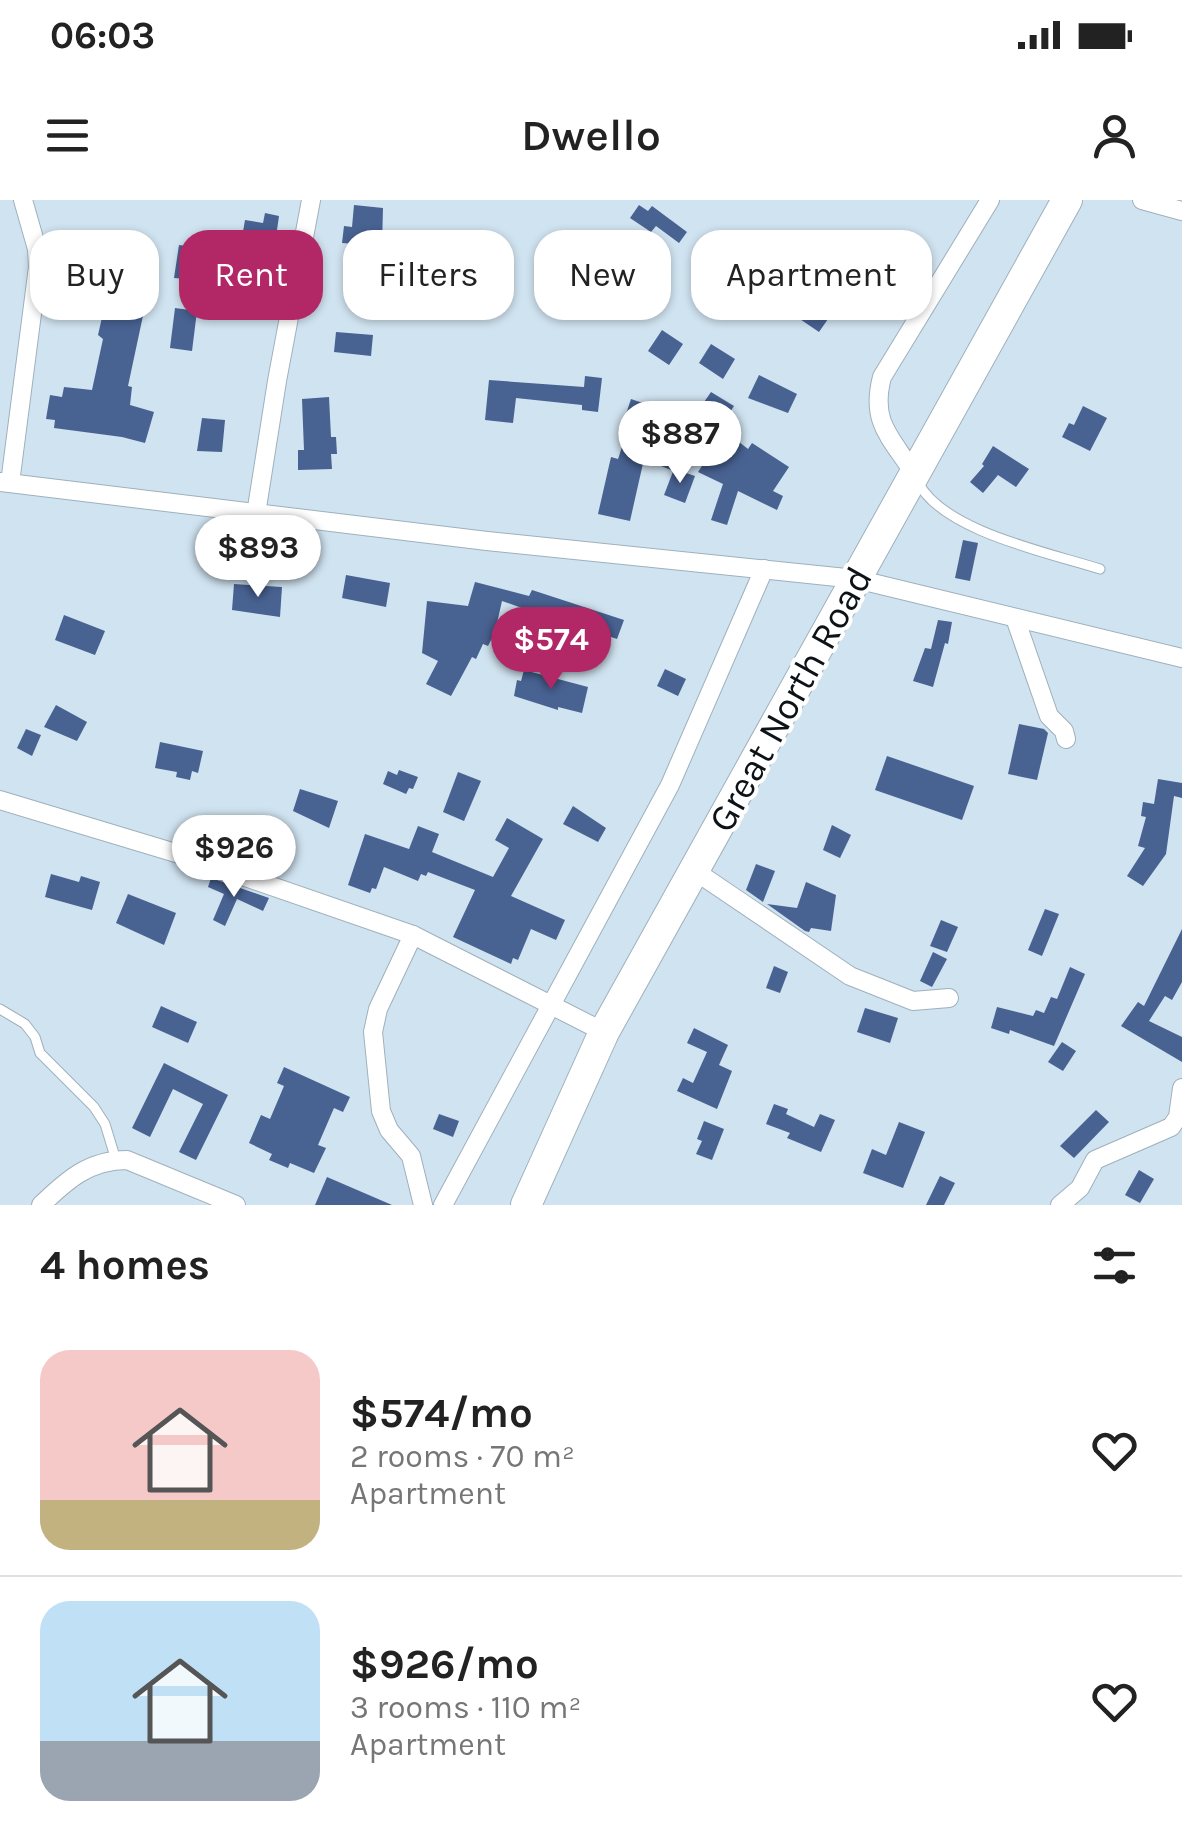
<!DOCTYPE html>
<meta charset="utf-8">
<style>
body{margin:0;font-family:Karla,sans-serif;background:#f6f6f6;color:#222;height:100vh;display:flex;flex-direction:column;font-size:38px;white-space:nowrap}
*{box-sizing:border-box;margin:0}
p{font-size:32px;color:#767676}
.icon{flex:none;width:55px;height:55px;fill:none;stroke:currentColor;stroke-width:2;stroke-linecap:round;stroke-linejoin:round}
.map{position:relative;height:1005px;overflow:hidden}
.panel{display:flex;flex-direction:column;background:#fff;flex:1}
.panel>*{flex:none}
.guide{position:absolute;left:30px;top:30px;width:1122px;height:90px;display:flex;gap:20px}
.price{position:absolute;translate:-50% -85px;padding:0 22px;border-radius:35px;background:#fff;color:#222;font-size:32px;line-height:65px;filter:drop-shadow(0 2px 5px #0008)}
.price::after{content:'';position:absolute;left:50%;top:60px;width:30px;height:22px;margin-left:-15px;background:inherit;clip-path:polygon(0 0,100% 0,50% 100%)}
.price.on{background:#b22765;color:#fff}
ul{padding:0;list-style:none}
li{display:flex;align-items:center;gap:30px;height:250px;padding:0 40px}
li+li{border-top:2px solid #e0e0e0}
li span{display:grid;place-items:center;flex:none;width:280px;height:200px;border-radius:30px;color:#555}
li>.icon{margin-inline-start:auto}
span .icon{width:120px;height:120px;fill:#fffc;stroke-width:1}
li b{font-size:42px}
h2{display:flex;justify-content:space-between;align-items:center;height:120px;padding:0 40px;font-size:42px}
.pill{padding:0 35px;border-radius:30px;background:#fff;box-shadow:0 2px 8px #0004;font-size:35px;line-height:90px}
.pill.on{background:#b22765;color:#fff}
.status{display:flex;justify-content:space-between;align-items:center;height:70px;padding:0 50px;background:#fff;direction:ltr}
.status svg{height:28px;fill:currentColor}
header{display:flex;justify-content:space-between;align-items:center;height:130px;padding:0 40px;background:#fff;font-size:45px;font-weight:600}
.map>svg:first-child{display:block}
</style>
<div class="status"><b>06:03</b><svg viewBox="0 0 49 12"><path d="M0 12V9h3v3zM5 12V6h3v6zM10 12V3h3v9zM15 12V0h3v12zM26 1h20v11H26zM47 4h2v5h-2z"/></svg></div>
<header><svg class="icon" aria-label="menu" viewBox="0 0 24 24"><path d="M4 6h16M4 12h16M4 18h16"/></svg>Dwello<svg class="icon" aria-label="person" viewBox="0 0 24 24"><circle cx="12" cy="8" r="4"/><path d="M4 21q1-7 8-7t8 7"/></svg></header>
<div class="map">
<svg width="1182" height="1005" viewBox="0 0 1182 1005">
<rect width="100%" height="100%" fill="#d0e3f0"/>
<g fill="#486292">
<path d="M354,5L383,8L382,46L342,43L344,26L352,27Z"/>
<path d="M639,5L648,11L652,6L687,32L679,43L656,26L651,32L630,18Z"/>
<path d="M265,13L279,16L276,37L284,38L282,55L273,54L270,71L264,70L263,77L236,73L245,20L263,23Z"/>
<path d="M179,45L204,48L200,80L174,78Z"/>
<path d="M55,72L80,77L78,87L101,92L97,109L74,104L72,113L48,108Z"/>
<path d="M795,97L828,119L819,132L788,111Z"/>
<path d="M105,104L144,111L128,186L132,187L130,205L154,212L145,243L122,237L54,228L55,220L46,219L50,195L62,197L64,187L92,190L103,139L98,135Z"/>
<path d="M175,108L197,111L192,151L170,148Z"/>
<path d="M662,130L683,144L669,165L648,151Z"/>
<path d="M336,132L373,135L371,156L334,152Z"/>
<path d="M711,144L735,159L723,179L699,163Z"/>
<path d="M759,175L797,194L788,213L748,198Z"/>
<path d="M585,176L602,178L598,212L582,210V205L516,198L513,223L485,220L489,180L584,187Z"/>
<path d="M711,192L734,206L725,220L702,205Z"/>
<path d="M329,197L331,237H336L337,254H331L332,269L298,270V250H304L302,199Z"/>
<path d="M631,199L663,210L659,222L686,234L671,270L644,259L630,321L598,314L611,257L618,259L632,217L626,214Z"/>
<path d="M1083,206L1107,218L1090,251L1062,237L1069,223L1074,225Z"/>
<path d="M202,218L225,220L222,252L197,251Z"/>
<path d="M725,231L748,249L752,243L789,267L773,291L783,296L777,310L738,291L727,325L711,320L723,284L698,272Z"/>
<path d="M993,246L1029,269L1016,287L998,275L983,293L970,282L984,266L982,264Z"/>
<path d="M674,269L695,276L685,303L664,295Z"/>
<path d="M963,340L978,343L970,381L955,378Z"/>
<path d="M346,375L390,383L386,407L342,398Z"/>
<path d="M475,382L529,396L532,390L624,420L617,439L599,433L592,453L530,432L536,413L502,401L495,432L488,446L483,444L476,459L472,457L451,496L426,484L438,461L422,453L427,401L468,406Z"/>
<path d="M234,384L282,387L280,417L232,410Z"/>
<path d="M64,415L105,431L95,455L55,440Z"/>
<path d="M938,420L952,422L948,444L945,443L933,487L913,481L925,448L931,449Z"/>
<path d="M665,469L686,479L678,496L657,486Z"/>
<path d="M524,470L588,487L582,513L558,507V510L514,496L517,480L521,481Z"/>
<path d="M56,505L87,522L77,541L44,527Z"/>
<path d="M1019,524L1044,529L1048,533L1037,580L1008,574Z"/>
<path d="M26,529L41,535L32,556L17,548Z"/>
<path d="M160,542L203,551L198,573L192,571L190,580L176,577L177,572L155,568Z"/>
<path d="M887,556L974,586L962,620L875,590Z"/>
<path d="M399,570L418,577L413,589L409,588L406,594L383,584L388,571L397,575Z"/>
<path d="M458,572L481,581L464,621L443,612Z"/>
<path d="M1158,579L1182,583V598L1174,596L1166,654L1143,686L1127,676L1145,648L1138,646L1146,617L1141,616L1143,602L1154,604Z"/>
<path d="M300,589L338,601L329,628L293,611Z"/>
<path d="M573,606L606,628L598,642L563,624Z"/>
<path d="M507,618L543,639L511,696L565,720L556,740L531,729L518,760L513,758L511,764L453,737L475,690L428,672L426,676L421,674L418,681L384,667L376,689L372,688L370,693L348,685L365,634L409,649L418,626L439,634L432,652L493,677L509,648L495,640Z"/>
<path d="M832,625L851,635L840,658L823,650Z"/>
<path d="M756,664L775,671L763,702L746,690Z"/>
<path d="M51,674L79,682L81,676L100,682L92,710L45,697Z"/>
<path d="M211,678L269,698L263,711L237,699L225,726L213,720L224,694L208,687Z"/>
<path d="M806,682L836,695L831,731L811,728L809,732L805,731L767,704L797,708Z"/>
<path d="M128,694L176,713L164,745L116,723Z"/>
<path d="M1045,709L1059,714L1042,756L1028,750Z"/>
<path d="M941,720L958,727L947,752L930,746Z"/>
<path d="M1182,729V782L1172,800L1165,796L1149,821L1182,837V862L1121,826L1138,802L1144,806Z"/>
<path d="M933,752L947,759L932,787L920,781Z"/>
<path d="M774,766L788,772L780,793L766,788Z"/>
<path d="M1070,767L1085,774L1054,846L1010,830L1009,834L991,828L997,807L1033,816L1036,810L1044,813L1051,797L1057,799Z"/>
<path d="M161,806L197,822L188,843L152,827Z"/>
<path d="M865,808L898,818L890,843L857,832Z"/>
<path d="M694,828L728,845L719,865L732,871L717,909L677,891L683,878L693,883L707,852L687,843Z"/>
<path d="M1062,842L1076,851L1063,871L1048,862Z"/>
<path d="M164,863L228,895L196,960L179,952L203,904L173,889L150,937L132,928Z"/>
<path d="M284,867L350,897L343,912L334,908L318,945L326,948L314,973L290,963L288,968L269,960L272,954L249,943L261,915L270,919L284,886L277,883Z"/>
<path d="M774,904L788,909L786,914L814,927L820,914L835,920L821,952L787,938L790,933L766,924Z"/>
<path d="M1096,910L1109,922L1074,958L1060,946Z"/>
<path d="M439,914L459,921L453,937L433,929Z"/>
<path d="M704,921L724,929L712,960L696,954L702,941L697,939Z"/>
<path d="M899,922L925,932L903,988L863,973L872,949L886,955Z"/>
<path d="M1139,970L1154,979L1140,1003L1125,995Z"/>
<path d="M940,976L955,983L944,1005H926Z"/>
<path d="M327,977L392,1005H315Z"/>
</g>
<g fill="none" stroke-linecap="round" stroke-linejoin="round">
<g stroke="#9eb0bc" stroke-width="11">
<g id="service">
<path d="M918,282C942,331 1050,353 1100,369"/>
<path d="M0,809L25,824L35,837L40,853L94,907L105,924L116,960"/>
</g>
</g>
<g stroke="#9eb0bc" stroke-width="20">
<g id="minor">
<path d="M1142,0L1182,11"/>
<path d="M915,275C891,237 870,223 882,177L990,0"/>
<path d="M0,282L487,341L856,379L1182,458"/>
<path d="M10,283L38,67L37,49L23,0"/>
<path d="M256,314L277,181L311,0"/>
<path d="M1015,418L1049,516L1064,531L1066,539"/>
<path d="M0,600L179,654L413,735L604,832"/>
<path d="M695,671L850,776L913,801L949,798"/>
<path d="M413,735L378,809L373,832L381,911L389,930L411,956L423,1005"/>
<path d="M41,1005C67,980 89,960 127,960L236,1005"/>
<path d="M443,1005L670,585L764,369"/>
<path d="M1060,1005L1080,988L1095,960L1171,927L1178,917L1182,888"/>
</g>
</g>
<g stroke="#9eb0bc" stroke-width="32">
<path id="trunk" d="M526,1005L604,832L1067,0"/>
</g>
<use href="#service" stroke="#fff" stroke-width="9"/>
<use href="#minor" stroke="#fff" stroke-width="18"/>
<use href="#trunk" stroke="#fff" stroke-width="30"/>
</g>
<g text-anchor="middle" stroke-width="8" stroke-linejoin="round" paint-order="stroke">
<g font-size="38" fill="#0c1216" stroke="#fff">
<text transform="translate(790 499) rotate(-61)" y="13">Great North Road</text>
</g>
</g>
</svg>
<b class="price" style="left:680px;top:286px">$887</b>
<b class="price" style="left:258px;top:400px">$893</b>
<b class="price on" style="left:551px;top:492px">$574</b>
<b class="price" style="left:234px;top:700px">$926</b>
<div class="guide">
<a class="pill">Buy</a>
<a class="pill on">Rent</a>
<a class="pill">Filters</a>
<a class="pill">New</a>
<a class="pill">Apartment</a>
</div>
</div>
<section class="panel">
<h2>4 homes<svg class="icon" aria-label="filters" viewBox="0 0 24 24"><path d="M4 7h16M4 17h16"/><circle cx="9" cy="7" r="2"/><circle cx="15" cy="17" r="2"/></svg></h2>
<ul>
<li><span style="background:linear-gradient(#f6c9c9 75%,#c2b280 0)"><svg class="icon" aria-label="home" viewBox="0 0 24 24"><path d="M3 11l9-7 9 7M6 9v11h12V9"/></svg></span><div><b>$574/mo</b><p>2 rooms · 70 m²</p><p>Apartment</p></div><svg class="icon" aria-label="heart" viewBox="0 0 24 24"><path d="M12 20l-8-8c-3-5 5-10 8-4 3-6 11-1 8 4z"/></svg></li>
<li><span style="background:linear-gradient(#bfe0f5 70%,#9aa5b1 0)"><svg class="icon" aria-label="home" viewBox="0 0 24 24"><path d="M3 11l9-7 9 7M6 9v11h12V9"/></svg></span><div><b>$926/mo</b><p>3 rooms · 110 m²</p><p>Apartment</p></div><svg class="icon" aria-label="heart" viewBox="0 0 24 24"><path d="M12 20l-8-8c-3-5 5-10 8-4 3-6 11-1 8 4z"/></svg></li>
</ul>
</section>
